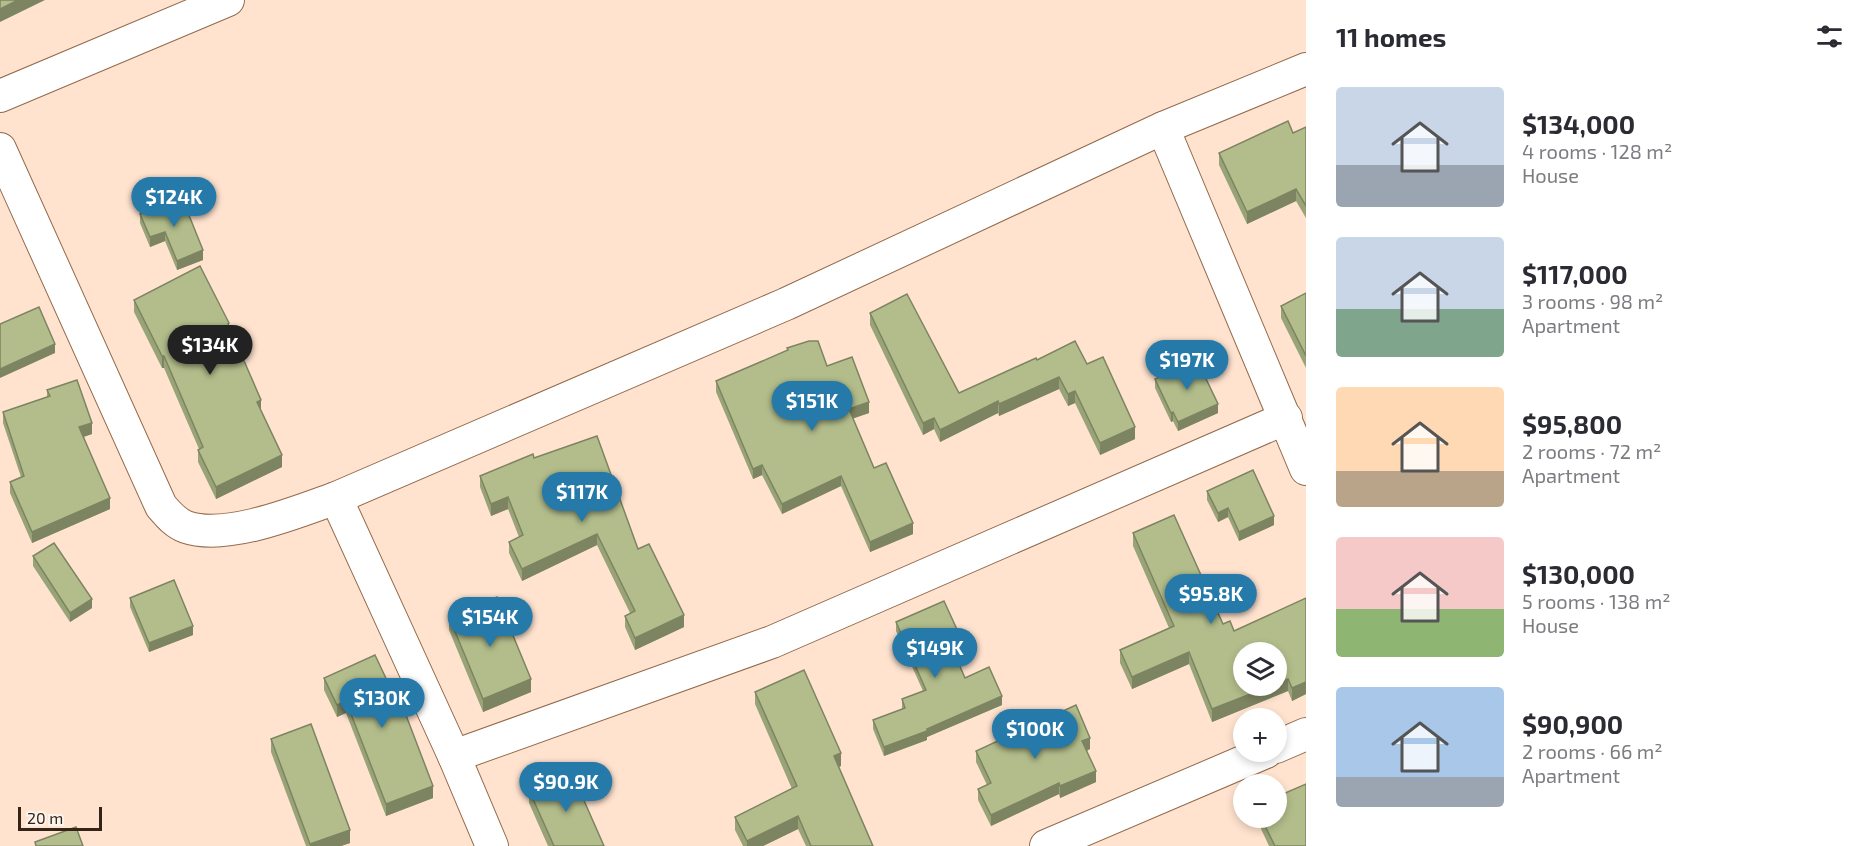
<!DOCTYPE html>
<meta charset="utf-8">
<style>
body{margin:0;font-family:"Exo 2",sans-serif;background:#f7f7f7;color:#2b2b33;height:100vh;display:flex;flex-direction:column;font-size:22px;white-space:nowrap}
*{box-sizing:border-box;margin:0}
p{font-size:20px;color:#7c7c81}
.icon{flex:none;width:33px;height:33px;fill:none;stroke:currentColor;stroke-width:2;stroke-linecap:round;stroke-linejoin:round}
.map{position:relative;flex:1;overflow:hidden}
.panel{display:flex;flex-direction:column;background:#fff;width:570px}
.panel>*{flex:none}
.controls{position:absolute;left:1233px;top:642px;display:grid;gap:12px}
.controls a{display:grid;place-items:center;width:54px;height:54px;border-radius:50%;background:#fff;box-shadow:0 3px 9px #0003;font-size:30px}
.scale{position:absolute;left:18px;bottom:15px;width:84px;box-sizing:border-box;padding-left:6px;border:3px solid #342417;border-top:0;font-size:16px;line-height:21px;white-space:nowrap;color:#342417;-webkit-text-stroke:4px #fef4ee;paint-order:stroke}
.price{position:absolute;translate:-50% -51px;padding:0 14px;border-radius:21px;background:#257aaa;color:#fff;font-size:20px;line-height:39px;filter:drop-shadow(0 2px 3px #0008)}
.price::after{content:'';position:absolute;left:50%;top:36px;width:18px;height:14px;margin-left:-9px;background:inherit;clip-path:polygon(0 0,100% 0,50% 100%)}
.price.on{background:#222;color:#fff}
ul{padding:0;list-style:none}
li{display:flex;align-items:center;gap:18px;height:150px;padding:0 30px}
li span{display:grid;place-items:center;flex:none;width:168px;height:120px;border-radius:6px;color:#555}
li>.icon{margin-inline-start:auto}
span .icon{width:72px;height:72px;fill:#fffc;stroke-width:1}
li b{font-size:26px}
h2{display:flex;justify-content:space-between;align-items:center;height:72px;padding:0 30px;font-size:26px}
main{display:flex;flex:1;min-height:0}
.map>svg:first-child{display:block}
</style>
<main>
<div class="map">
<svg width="1306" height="846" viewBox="0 0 1306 846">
<rect width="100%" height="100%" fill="#ffe3cf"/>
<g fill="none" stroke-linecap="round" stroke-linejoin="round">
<g stroke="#926a4b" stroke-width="34">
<g id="minor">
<path d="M0,96L228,0"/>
<path d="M1163,128L1306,469"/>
<path d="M0,149L161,506C168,514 175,523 186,527C226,541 297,512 336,498L786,304L1163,128L1306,69"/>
<path d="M336,498L454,756L492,846"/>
<path d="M1276,747L1306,734"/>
<path d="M454,756L772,642L1286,418"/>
<path d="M1046,846L1266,752"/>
</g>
</g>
<use href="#minor" stroke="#fff" stroke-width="32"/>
</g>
<g fill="#99a378">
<path d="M1306,127V218L1296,201L1247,224L1219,165V153L1293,133Z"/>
<path d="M140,214L203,260L177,270L165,241L150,247L140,223Z"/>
<path d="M1306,293V368L1281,318V306Z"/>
<path d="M134,300L229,327L282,467L216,499L198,462V450L199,449L164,368H162L134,312Z"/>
<path d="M870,313L959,393L1037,360L1087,364L1135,439L1100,455L1075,403L1068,406L1059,389L999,416L998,413L940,442L934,429L923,435L870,325Z"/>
<path d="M787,348L827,366L869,413L853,418L874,468L913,534L870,552L841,486L782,514L762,475L753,479L716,392V381L787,351Z"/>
<path d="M1155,379L1218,413L1178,431L1173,421L1171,422L1155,388Z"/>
<path d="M47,390L92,434L84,437L110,509L32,543L10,493V482L21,477L3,423V412L47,397Z"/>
<path d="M534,458L638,549L684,627L635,650L625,627V616L630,613L597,545L522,581L509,553V542L519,537L508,509L491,516L480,487V476Z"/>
<path d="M1207,491L1274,525L1239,541L1228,517L1218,522L1207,500Z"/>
<path d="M1133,533L1223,624L1234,631L1306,598V694L1292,701L1288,691L1212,722L1189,664L1132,689L1120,663V650L1169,628L1133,546Z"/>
<path d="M33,556L92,608L70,622L33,566Z"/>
<path d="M130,598L193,635L149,652L130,607Z"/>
<path d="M449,617L531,692L483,712L449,630Z"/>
<path d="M896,622L959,643L952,647L965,678L1002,705L927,737V740L884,756L873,729V720L902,710V699L923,691L896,631Z"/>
<path d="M324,678L433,786V798L386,816L346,713L337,717L324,690Z"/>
<path d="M755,692L841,766L838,767L873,846H806L798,829L763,846H743L735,830V817L792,789L755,704Z"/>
<path d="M271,739L350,843L341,846H306L271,752Z"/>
<path d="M1090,749L1087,751L1096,782L1060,798L1059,794L991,826L978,800V789L987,785L976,762V751Z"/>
<path d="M529,790L604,846H548L529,803Z"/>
<path d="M1256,818H1276L1306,846H1269Z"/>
</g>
<g fill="#7d8461">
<path d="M18,0H45L0,22V9Z"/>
<path d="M1296,189V201L1247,224V212Z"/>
<path d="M165,232V241L150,247V237Z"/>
<path d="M203,250V260L177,270V261Z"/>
<path d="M55,344V353L0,378V369Z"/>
<rect x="162" y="356" width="2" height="12"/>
<path d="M1059,377V389L999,416V404Z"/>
<path d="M1075,391V403L1068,406V394Z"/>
<path d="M261,400V412L257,402Z"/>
<path d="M998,401V413L940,442V430Z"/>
<path d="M869,402V413L849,420V409Z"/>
<path d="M1218,404V413L1178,431V422Z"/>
<path d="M1173,412V421L1171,422V413Z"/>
<path d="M934,418V429L923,435V423Z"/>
<path d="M92,423V434L79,438V427Z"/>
<path d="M1135,427V439L1100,455V443Z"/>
<path d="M282,455V467L216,499V487Z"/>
<path d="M762,465V475L753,479V469Z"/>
<path d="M841,476V486L782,514V504Z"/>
<path d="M508,497V509L491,516V504Z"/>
<path d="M110,498V509L32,543V532Z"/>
<path d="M1228,508V517L1218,522V513Z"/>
<path d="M1274,516V525L1239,541V532Z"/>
<path d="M913,523V534L870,552V542Z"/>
<path d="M597,534V545L522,581V569Z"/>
<path d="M92,599V608L70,622V613Z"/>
<path d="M684,615V627L635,650V638Z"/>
<path d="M193,626V635L149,652V643Z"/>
<path d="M959,634V643L948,648V639Z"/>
<path d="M1189,652V664L1132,689V677Z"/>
<path d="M531,679V692L483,712V699Z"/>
<path d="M1288,679V691L1212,722V709L1271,686H1276V683Z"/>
<path d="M1306,682V694L1292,701V688Z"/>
<path d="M1002,696V705L927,737V740L884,756V747Z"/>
<path d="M346,701V713L337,717V705Z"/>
<path d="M1090,738V749L1082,752V741Z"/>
<path d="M841,753V766L834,769V756Z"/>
<path d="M1096,771V782L1060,798V786Z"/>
<path d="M1059,783V794L991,826V815Z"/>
<path d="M433,786V798L386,816V804Z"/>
<path d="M798,816V829L763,846H747V841Z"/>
<path d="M350,830V843L341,846H310V844Z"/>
</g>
<g fill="#b2bd8b" stroke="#7d8461" stroke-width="1.5">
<path d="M0,0H18L0,9Z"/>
<path d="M1288,121L1293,133L1306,127V206L1296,189L1247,212L1219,153Z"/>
<path d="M182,198L203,250L177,261L165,232L150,237L140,214Z"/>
<path d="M200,266L229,323L228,324L261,400L257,402L282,455L216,487L198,450L203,447L164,356H162L134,300Z"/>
<path d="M1306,293V356L1281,306Z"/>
<path d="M907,294L959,393L1036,358L1037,360L1075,341L1087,364L1103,357L1135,427L1100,443L1075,391L1068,394L1059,377L999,404L998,401L940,430L934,418L923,423L870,313Z"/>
<path d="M39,307L55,344L0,369V324Z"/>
<path d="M809,341H818L827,366L852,357L869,402L849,409L874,468L886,463L913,523L870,542L841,476L782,504L762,465L753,469L716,381L788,350L787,348Z"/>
<path d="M1197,360L1218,404L1178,422L1173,412L1171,413L1155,379Z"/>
<path d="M77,380L92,423L79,427L110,498L32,532L10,482L24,476L3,412L50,396L47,390Z"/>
<path d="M597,436L638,549L649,544L684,615L635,638L625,616L635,611L597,534L522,569L509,542L523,535L508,497L491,504L480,476L533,454L534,458Z"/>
<path d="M1253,470L1274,516L1239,532L1228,508L1218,513L1207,491Z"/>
<path d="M1174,515L1223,624L1230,621L1234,631L1306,598V682L1292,688L1288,679L1276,683V652H1244V686H1271L1212,709L1189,652L1132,677L1120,650L1174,626L1133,533Z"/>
<path d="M54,543L92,599L70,613L33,556Z"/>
<path d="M174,580L193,626L149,643L130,598Z"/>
<path d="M497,597L531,679L483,699L449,617Z"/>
<path d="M944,601L959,634L948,639L965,678L989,667L1002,696L927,729V731L884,747L873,720L905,708L902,699L926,690L896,622Z"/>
<path d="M375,655L392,691L396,689L433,786L386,804L346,701L337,705L324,678Z"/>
<path d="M804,670L841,753L834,756L873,846H811L798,816L747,841L735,817L797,786L755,692Z"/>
<path d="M1076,705L1090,738L1082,741L1096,771L1060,786L1059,783L991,815L978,789L991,783L976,751Z"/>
<path d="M311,724L350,830L310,844L271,739Z"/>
<path d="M571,771L604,846H554L529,790Z"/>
<path d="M1306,784V846H1275L1261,818H1276V797Z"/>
<path d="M76,827L83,846H36L35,842Z"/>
</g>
</svg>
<div class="controls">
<a><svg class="icon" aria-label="layers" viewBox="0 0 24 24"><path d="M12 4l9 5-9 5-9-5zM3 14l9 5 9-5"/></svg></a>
<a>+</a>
<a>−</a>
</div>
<div class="scale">20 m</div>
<b class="price" style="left:174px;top:228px">$124K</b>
<b class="price on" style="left:210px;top:376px">$134K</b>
<b class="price" style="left:1187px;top:391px">$197K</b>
<b class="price" style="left:812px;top:432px">$151K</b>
<b class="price" style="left:582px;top:523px">$117K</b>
<b class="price" style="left:1211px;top:625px">$95.8K</b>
<b class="price" style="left:490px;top:648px">$154K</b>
<b class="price" style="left:935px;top:679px">$149K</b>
<b class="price" style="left:382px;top:729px">$130K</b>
<b class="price" style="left:1035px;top:760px">$100K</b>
<b class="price" style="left:566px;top:813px">$90.9K</b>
</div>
<section class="panel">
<h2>11 homes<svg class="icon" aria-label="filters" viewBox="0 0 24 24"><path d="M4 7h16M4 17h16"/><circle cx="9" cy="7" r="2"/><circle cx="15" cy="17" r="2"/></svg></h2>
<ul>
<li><span style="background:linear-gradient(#c9d6e8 65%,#9aa5b1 0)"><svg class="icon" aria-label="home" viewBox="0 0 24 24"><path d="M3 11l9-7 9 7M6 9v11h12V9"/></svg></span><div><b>$134,000</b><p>4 rooms · 128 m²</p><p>House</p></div></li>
<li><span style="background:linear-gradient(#c9d6e8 60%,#7fa58c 0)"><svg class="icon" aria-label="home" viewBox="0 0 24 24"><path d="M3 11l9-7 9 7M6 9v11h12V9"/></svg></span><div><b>$117,000</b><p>3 rooms · 98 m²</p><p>Apartment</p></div></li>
<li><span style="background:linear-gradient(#ffd9b3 70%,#b9a48a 0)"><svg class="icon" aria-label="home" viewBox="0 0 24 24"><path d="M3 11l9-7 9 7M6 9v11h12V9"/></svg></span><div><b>$95,800</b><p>2 rooms · 72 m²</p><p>Apartment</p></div></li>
<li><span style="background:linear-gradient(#f6c9c9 60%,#8fb573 0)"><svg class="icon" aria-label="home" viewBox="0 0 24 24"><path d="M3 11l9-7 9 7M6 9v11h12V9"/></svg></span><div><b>$130,000</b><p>5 rooms · 138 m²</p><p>House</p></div></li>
<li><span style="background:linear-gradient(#a9c7e8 75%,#9aa5b1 0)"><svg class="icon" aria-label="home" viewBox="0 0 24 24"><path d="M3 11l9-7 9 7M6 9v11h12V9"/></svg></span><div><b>$90,900</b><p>2 rooms · 66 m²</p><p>Apartment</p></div></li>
</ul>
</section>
</main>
